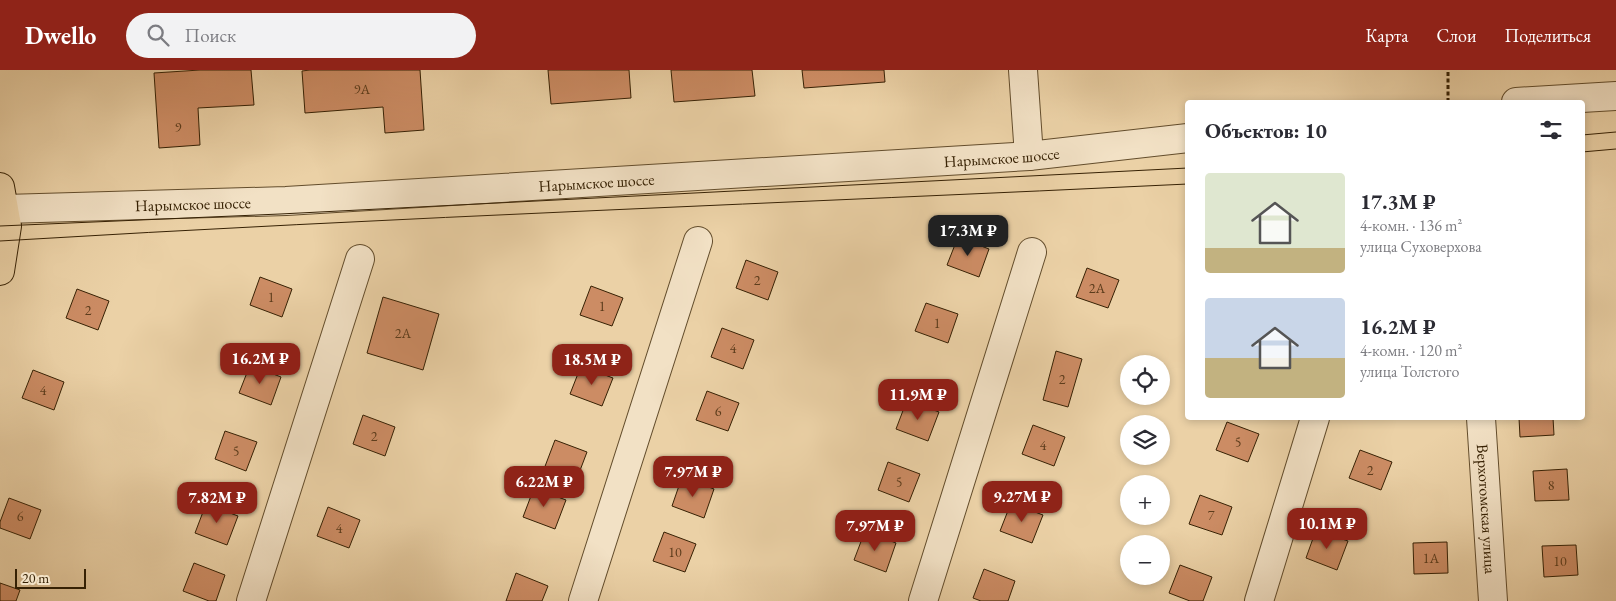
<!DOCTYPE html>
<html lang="ru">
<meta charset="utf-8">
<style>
body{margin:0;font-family:"EB Garamond",serif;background:#f2f2f3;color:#2b2b33;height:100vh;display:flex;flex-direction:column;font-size:19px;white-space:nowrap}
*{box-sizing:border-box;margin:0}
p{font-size:16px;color:#7c7c81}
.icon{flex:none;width:28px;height:28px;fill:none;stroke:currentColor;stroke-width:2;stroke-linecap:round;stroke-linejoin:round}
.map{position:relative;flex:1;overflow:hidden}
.drawer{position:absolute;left:1185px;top:30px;width:400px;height:320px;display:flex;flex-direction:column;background:#fff;border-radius:5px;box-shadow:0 2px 8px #0003}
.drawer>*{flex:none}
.buttons{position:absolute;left:1120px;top:285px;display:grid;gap:10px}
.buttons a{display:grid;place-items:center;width:50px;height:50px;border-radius:50%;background:#fff;box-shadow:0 2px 8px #0003;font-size:25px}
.scale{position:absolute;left:15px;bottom:12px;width:71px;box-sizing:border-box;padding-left:5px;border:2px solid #362104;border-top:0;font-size:14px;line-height:18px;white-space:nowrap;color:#362104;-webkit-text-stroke:4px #f2e1c5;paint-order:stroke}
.price{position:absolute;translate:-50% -42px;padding:0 11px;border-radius:10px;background:#8f2418;color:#fff;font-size:16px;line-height:32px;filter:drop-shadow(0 1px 2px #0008)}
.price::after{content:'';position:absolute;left:50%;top:30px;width:15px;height:11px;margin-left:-8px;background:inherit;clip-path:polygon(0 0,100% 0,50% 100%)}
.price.selected{background:#222;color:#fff}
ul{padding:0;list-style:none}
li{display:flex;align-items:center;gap:15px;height:125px;padding:0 20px}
li span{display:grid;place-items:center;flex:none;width:140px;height:100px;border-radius:5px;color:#555}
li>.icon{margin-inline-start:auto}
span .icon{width:60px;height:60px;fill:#fffc;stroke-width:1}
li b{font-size:21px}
h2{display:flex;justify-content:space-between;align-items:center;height:60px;padding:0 20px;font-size:21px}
header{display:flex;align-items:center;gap:30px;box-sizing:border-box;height:70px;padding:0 25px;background:#8f2418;color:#fff}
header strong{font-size:24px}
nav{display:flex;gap:28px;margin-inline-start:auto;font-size:18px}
.search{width:350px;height:45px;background:#f2f2f3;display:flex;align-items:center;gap:12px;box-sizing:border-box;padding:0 18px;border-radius:28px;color:#7c7c81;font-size:19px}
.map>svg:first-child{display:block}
</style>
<header>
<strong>Dwello</strong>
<div class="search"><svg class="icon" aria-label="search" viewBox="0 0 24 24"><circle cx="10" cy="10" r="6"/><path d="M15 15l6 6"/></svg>Поиск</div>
<nav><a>Карта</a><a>Слои</a><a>Поделиться</a></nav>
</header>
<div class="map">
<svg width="1616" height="531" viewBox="0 0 1616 531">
<rect width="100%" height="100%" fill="#ebd1a6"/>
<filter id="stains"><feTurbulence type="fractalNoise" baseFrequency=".004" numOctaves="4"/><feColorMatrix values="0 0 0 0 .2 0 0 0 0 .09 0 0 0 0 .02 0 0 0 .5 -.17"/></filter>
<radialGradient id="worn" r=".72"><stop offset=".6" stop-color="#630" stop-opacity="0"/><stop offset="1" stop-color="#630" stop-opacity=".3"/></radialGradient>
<g fill="#cc8c64" stroke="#362104">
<path d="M200,0H251L254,35L198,38L200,75L159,78L154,3Z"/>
<path d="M310,0H420L424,60L385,63L383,37L305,43L302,1Z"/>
<path d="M548,0H629L631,28L551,34Z"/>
<path d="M671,0H752L755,26L674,32Z"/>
<path d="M802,0H884L885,12L804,18Z"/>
<path d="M958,167L989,179L979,207L947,195Z"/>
<path d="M746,190L778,202L768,230L736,218Z"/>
<path d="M1087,198L1119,210L1108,238L1076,227Z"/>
<path d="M260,207L292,219L282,247L250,235Z"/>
<path d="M591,216L623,228L612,256L580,245Z"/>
<path d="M77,219L109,231L98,260L66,248Z"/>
<path d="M383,227L439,244L423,300L367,283Z"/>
<path d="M926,233L958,244L948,273L915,261Z"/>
<path d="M722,258L754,270L743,299L711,287Z"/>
<path d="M1056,281L1082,289L1068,337L1043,330Z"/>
<path d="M250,295L281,307L271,335L239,323Z"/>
<path d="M581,296L613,308L602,336L570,324Z"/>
<path d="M33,300L64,312L54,340L22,328Z"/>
<path d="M707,321L739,333L728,361L696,350Z"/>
<path d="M907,330L939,342L928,371L896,359Z"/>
<path d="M363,345L395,357L385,386L353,374Z"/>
<path d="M1519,348H1553L1554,365L1520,367Z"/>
<path d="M1227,352L1259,364L1248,392L1216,380Z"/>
<path d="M1033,355L1065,367L1054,396L1022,384Z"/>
<path d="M225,361L257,372L246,401L215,389Z"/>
<path d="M555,370L587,382L576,411L544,399Z"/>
<path d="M1360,380L1392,392L1381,420L1349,408Z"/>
<path d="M888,392L920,404L909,432L878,420Z"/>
<path d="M1567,399L1569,430L1535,431L1533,401Z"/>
<path d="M682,407L714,419L704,448L672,436Z"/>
<path d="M534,418L566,430L555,459L523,447Z"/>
<path d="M1200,425L1232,437L1222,465L1189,454Z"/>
<path d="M9,428L41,440L30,469L0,458V452Z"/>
<path d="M1011,433L1043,445L1032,473L1000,461Z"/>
<path d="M206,434L238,446L227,475L195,463Z"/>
<path d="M328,437L360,450L349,478L317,466Z"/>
<path d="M1316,460L1348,471L1337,500L1306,488Z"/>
<path d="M865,461L896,473L886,502L854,490Z"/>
<path d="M664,462L696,474L685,502L653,491Z"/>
<path d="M1447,472L1448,503L1414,504L1413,473Z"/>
<path d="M1576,475L1578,505L1544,507L1542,476Z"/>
<path d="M194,493L225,505L216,531H209L183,521Z"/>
<path d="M1180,495L1212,507L1203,531H1190L1169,523Z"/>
<path d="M984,499L1015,511L1008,531H981L973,528Z"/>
<path d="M516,503L548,516L542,531H506Z"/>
<path d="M0,513L20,520L16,531H0Z"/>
</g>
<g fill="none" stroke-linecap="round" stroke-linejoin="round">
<g stroke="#634d2c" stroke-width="30">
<g id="minor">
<path d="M1023,0L1029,86"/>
<path d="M1516,32L1616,26"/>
<path id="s1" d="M5,139L286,131L1029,86L1188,68"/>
<path id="s2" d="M1481,348L1493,531"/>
<path d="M251,531L360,189"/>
<path d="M583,531L698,171"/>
<path d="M923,531L1032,182"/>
<path d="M1259,531L1315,348"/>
</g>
</g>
<g stroke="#362104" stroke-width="30">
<path id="major" d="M0,117L7,156L0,201"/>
</g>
<path stroke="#362104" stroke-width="3" stroke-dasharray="4 2.5" stroke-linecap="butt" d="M1448,32V0"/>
<use href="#minor" stroke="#f2e1c5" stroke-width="28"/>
<use href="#major" stroke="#ebd1a6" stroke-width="28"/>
<g stroke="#362104" stroke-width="1">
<path d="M1582,65L1616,62"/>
<path d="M1582,82L1616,79"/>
<path d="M0,156L280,144L1188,98"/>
<path d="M0,171C396,147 792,133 1188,114"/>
</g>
</g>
<g text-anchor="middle" stroke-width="5" stroke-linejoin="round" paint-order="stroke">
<g font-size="14" fill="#5c3c1c">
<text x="362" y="24">9А</text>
<text x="178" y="62">9</text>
<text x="757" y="215">2</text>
<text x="1097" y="223">2А</text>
<text x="271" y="232">1</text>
<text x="602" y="241">1</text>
<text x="88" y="245">2</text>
<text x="937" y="258">1</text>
<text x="403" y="268">2А</text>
<text x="733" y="283">4</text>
<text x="1062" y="314">2</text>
<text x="43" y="325">4</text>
<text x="718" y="346">6</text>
<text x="374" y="371">2</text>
<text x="1238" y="377">5</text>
<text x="1043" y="380">4</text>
<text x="236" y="386">5</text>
<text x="1370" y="405">2</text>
<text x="899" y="417">5</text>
<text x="1551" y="420">8</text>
<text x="1211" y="450">7</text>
<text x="20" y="451">6</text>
<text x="339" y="463">4</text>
<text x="675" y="487">10</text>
<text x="1431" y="493">1А</text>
<text x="1560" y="496">10</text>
</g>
<g font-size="16" fill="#362104" stroke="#f2e1c5">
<text dy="6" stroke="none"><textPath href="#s1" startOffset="998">Нарымское шоссе</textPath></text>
<text dy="6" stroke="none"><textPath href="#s1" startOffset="592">Нарымское шоссе</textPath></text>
<text dy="6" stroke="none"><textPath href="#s1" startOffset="188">Нарымское шоссе</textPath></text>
<text dy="6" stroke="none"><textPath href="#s2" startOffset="91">Верхотомская улица</textPath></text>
</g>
</g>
<rect width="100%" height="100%" filter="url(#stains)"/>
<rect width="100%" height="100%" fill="url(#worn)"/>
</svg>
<div class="buttons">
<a><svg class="icon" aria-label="locate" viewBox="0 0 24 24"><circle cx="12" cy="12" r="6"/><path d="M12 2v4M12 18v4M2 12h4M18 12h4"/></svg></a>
<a><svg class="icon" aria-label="layers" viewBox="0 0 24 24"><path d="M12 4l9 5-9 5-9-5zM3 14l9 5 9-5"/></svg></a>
<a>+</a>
<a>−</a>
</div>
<div class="scale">20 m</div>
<b class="price selected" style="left:968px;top:187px">17.3M ₽</b>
<b class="price" style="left:260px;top:315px">16.2M ₽</b>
<b class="price" style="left:592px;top:316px">18.5M ₽</b>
<b class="price" style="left:918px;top:351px">11.9M ₽</b>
<b class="price" style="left:693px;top:428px">7.97M ₽</b>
<b class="price" style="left:544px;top:438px">6.22M ₽</b>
<b class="price" style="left:1022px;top:453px">9.27M ₽</b>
<b class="price" style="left:217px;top:454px">7.82M ₽</b>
<b class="price" style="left:1327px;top:480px">10.1M ₽</b>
<b class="price" style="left:875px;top:482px">7.97M ₽</b>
<section class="drawer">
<h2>Объектов: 10<svg class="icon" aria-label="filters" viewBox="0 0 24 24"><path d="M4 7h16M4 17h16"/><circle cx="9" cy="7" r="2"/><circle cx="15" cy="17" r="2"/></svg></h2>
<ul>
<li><span style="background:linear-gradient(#dfe7d0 75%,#c2b280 0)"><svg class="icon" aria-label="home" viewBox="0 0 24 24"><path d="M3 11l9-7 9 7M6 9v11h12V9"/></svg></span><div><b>17.3M ₽</b><p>4-комн. · 136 m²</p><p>улица Суховерхова</p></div></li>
<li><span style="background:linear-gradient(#c9d6e8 60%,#c2b280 0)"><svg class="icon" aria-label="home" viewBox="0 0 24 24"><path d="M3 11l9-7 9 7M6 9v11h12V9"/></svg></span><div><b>16.2M ₽</b><p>4-комн. · 120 m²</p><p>улица Толстого</p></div></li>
</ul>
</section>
</div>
